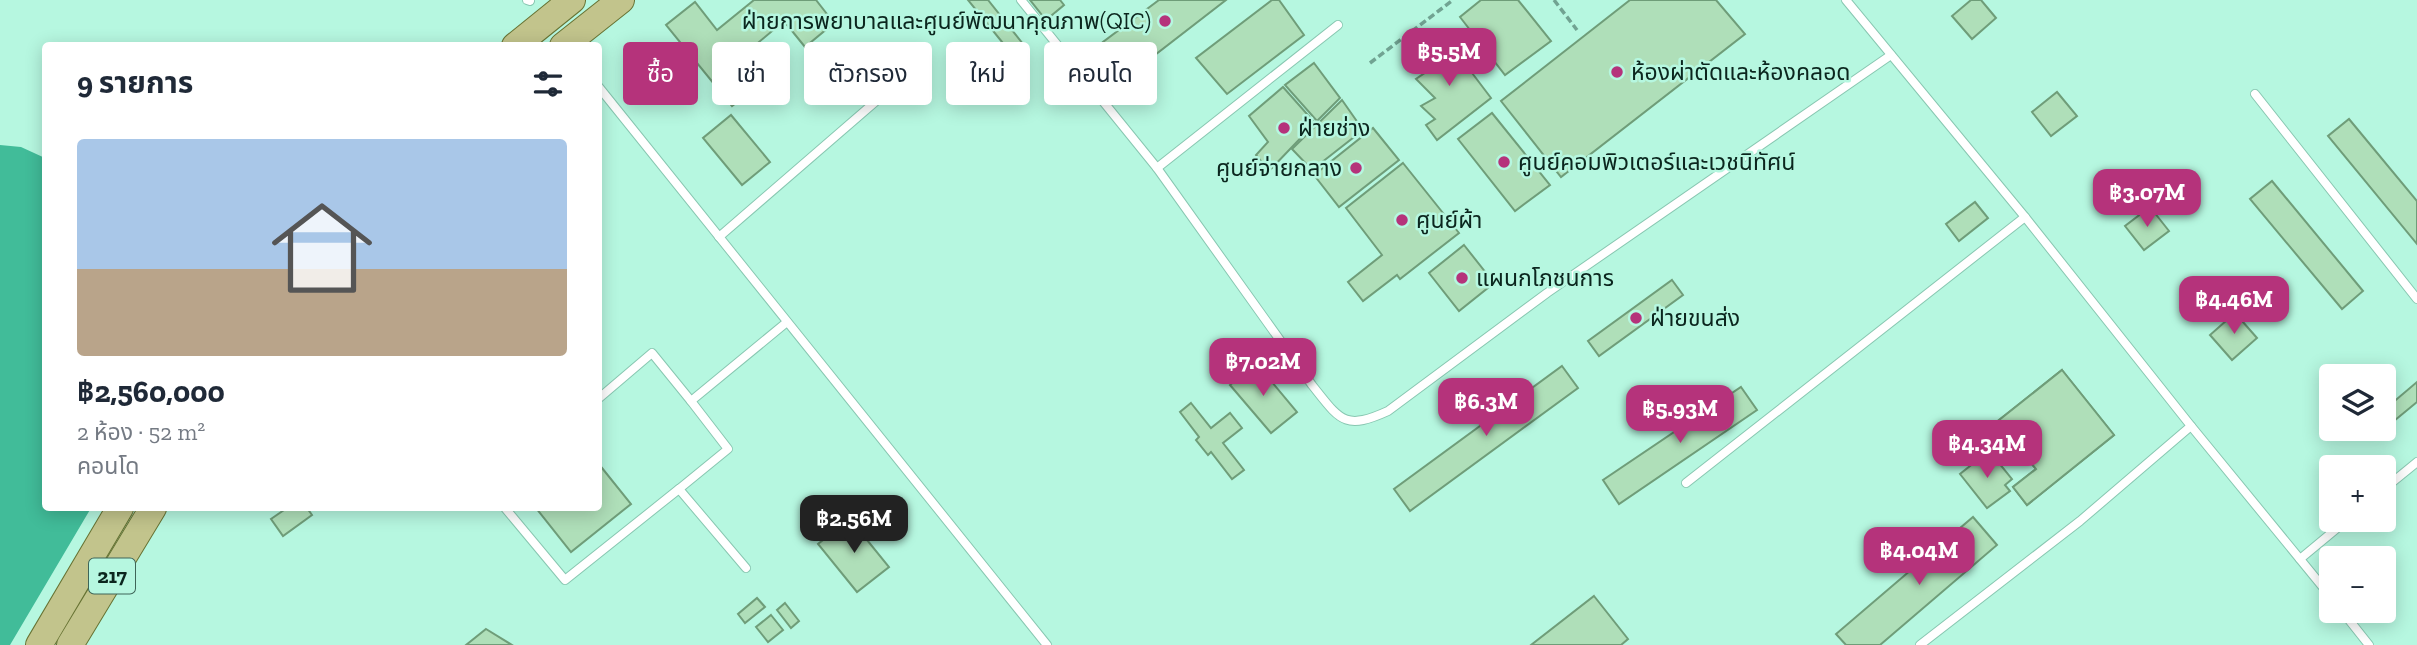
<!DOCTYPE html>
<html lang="th">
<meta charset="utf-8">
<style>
body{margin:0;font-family:"Zilla Slab","Noto Sans Thai",serif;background:#f2f2f3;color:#1f2937;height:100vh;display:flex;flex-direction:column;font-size:26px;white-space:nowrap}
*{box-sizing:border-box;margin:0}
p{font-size:23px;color:#747a83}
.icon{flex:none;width:38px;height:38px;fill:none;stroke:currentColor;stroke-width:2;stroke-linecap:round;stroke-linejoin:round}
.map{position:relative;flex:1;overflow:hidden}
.drawer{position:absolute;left:42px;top:42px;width:560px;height:469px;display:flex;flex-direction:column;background:#fff;border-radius:7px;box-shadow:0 4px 18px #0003}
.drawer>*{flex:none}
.top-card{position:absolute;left:623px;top:42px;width:665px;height:63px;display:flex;gap:14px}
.buttons{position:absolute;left:2319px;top:364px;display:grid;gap:14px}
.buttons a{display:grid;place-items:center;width:77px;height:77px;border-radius:7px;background:#fff;box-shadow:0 4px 18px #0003;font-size:35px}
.price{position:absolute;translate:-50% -60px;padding:0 16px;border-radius:14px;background:#b5337b;color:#fff;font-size:23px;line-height:46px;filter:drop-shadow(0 2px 4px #0008)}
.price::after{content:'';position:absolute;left:50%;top:42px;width:21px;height:16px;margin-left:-10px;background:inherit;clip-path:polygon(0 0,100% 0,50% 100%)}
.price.on{background:#222;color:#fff}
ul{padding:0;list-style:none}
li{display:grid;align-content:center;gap:14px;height:371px;padding:0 35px}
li+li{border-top:2px solid #e0e1e3}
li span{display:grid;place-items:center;height:217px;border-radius:7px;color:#555}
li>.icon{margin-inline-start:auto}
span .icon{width:126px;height:126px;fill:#fffc;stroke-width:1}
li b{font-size:30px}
h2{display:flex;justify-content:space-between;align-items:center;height:84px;padding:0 35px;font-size:30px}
.chip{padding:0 24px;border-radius:7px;background:#fff;box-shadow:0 4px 18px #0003;font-size:24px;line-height:63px}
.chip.on{background:#b5337b;color:#fff}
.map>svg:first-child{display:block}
</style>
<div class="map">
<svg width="2417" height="645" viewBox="0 0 2417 645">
<rect width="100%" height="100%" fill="#b6f7e0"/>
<path fill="#41bc99" d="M0,145L21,147L45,158L46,508H91L10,645H0Z"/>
<g fill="#afdfb9" stroke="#6f9d79" stroke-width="2" fill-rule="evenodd">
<path d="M754,0H816L834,23L805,47L784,21L740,58L761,83L732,106L666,25L695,2L717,30Z"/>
<path d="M968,0H988L1023,44L1011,53Z"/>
<path d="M1030,0H1060L1064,5L1046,20Z"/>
<path d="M1159,0H1226L1129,75L1103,42Z"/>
<path d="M1272,0H1279L1304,35L1227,94L1196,58Z"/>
<path d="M1481,0H1518L1551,41L1505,75L1460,17Z"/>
<path d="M1630,0H1716L1745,34L1561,177L1501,101Z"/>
<path d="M1971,0H1981L1996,18L1972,39L1952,16Z"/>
<path d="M1423,39L1431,50L1447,40L1491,98L1437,140L1426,125L1435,119L1421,106L1435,98L1416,79L1432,68L1415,46Z"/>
<path d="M1314,63L1340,98L1317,121L1285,85Z"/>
<path d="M1283,87L1315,123L1269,171L1256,155L1268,142L1249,116Z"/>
<path d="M2057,92L2077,116L2051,136L2032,112Z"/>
<path d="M1342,100L1363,130L1312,170L1292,149Z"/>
<path d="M1492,113L1550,185L1515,211L1458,139Z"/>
<path d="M731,115L770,162L742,185L703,138Z"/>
<path d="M2349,119L2417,201V244L2328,136Z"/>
<path d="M1373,128L1399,160L1339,207L1314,175Z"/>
<path d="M1403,163L1459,233L1400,279L1397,275L1363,301L1348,282L1382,255L1346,208Z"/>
<path d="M2272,181L2363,291L2342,309L2250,199Z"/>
<path d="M1975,202L1988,218L1959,241L1946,224Z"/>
<path d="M2150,207L2169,231L2144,250L2125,226Z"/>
<path d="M1464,245L1494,283L1459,311L1429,273Z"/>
<path d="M1672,280L1683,295L1599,356L1588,341Z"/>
<path d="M2235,313L2257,338L2232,360L2210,335Z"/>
<path d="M1256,363L1297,412L1271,433L1230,385Z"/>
<path d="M1562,366L1578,388L1410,511L1394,489Z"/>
<path d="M2062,370L2114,435L2027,505L2013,487L2036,469L2012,440L1989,458L1974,440ZM2063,399L2087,429L2056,454L2031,423Z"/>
<path d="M2062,370L2114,435L2027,505L2013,487L2036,469L2012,440L1989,458L1974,440Z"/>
<path d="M2417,382V402L2383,430L2384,410Z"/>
<path d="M1741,387L1757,410L1619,504L1603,480Z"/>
<path d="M1191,403L1211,428L1230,413L1242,428L1223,443L1244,470L1232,479L1211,452L1208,455L1196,440L1199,437L1180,412Z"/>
<path d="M1984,455L1989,462L1995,458L2012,479L2005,485L2010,491L1987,508L1960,474Z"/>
<path d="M598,463L631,504L571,552L536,508H598Z"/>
<path d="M287,508H307L312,515L283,536L271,519Z"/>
<path d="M1973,517L1997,545L1880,645H1846L1836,634Z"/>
<path d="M850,519L889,567L857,592L818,544Z"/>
<path d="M1594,596L1628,639L1621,645H1531Z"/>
<path d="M757,598L765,607L745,623L738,614Z"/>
<path d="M785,603L799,621L791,628L777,610Z"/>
<path d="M771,615L783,630L768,642L756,627Z"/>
<path d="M486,629L512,645H466Z"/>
</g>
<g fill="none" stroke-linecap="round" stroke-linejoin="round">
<g stroke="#88c7b1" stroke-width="10">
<g id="lane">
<path d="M527,0L530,1"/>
<path d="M1021,0L1157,168L1312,385C1340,420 1344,431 1388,411L1547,293L1891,55"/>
<path d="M1846,0L2025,217L2191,426L2331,597"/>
<path d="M598,86L1047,645"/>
<path d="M2255,94L2417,299"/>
<path d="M1157,168L1338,25"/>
<path d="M719,237L882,96"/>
<path d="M598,399L652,353L691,401L787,322"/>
<path d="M1686,483L2025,217"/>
<path d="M679,489L728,449L691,401"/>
<path d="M2384,489L2417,462"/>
<path d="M505,508L565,580L679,489L746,568"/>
<path d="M2300,559L2347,520"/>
<path d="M2342,611L2369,645"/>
<path d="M1920,645L2080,521L2191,426"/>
</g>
</g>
<g stroke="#677333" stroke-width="28">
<g id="primary">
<path d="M515,46L572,0"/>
<path d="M563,46L621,0"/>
<path d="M39,645L120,508"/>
<path d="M70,645L153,508"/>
</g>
</g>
<g stroke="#71a392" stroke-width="3.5" stroke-dasharray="7 3.5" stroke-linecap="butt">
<path d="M1554,0L1577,30"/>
<path d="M1370,63L1453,0"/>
</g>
<use href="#lane" stroke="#fff" stroke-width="8"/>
<use href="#primary" stroke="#c2c48c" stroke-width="26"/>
</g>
<g fill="#b5337b" stroke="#b6f7e0" stroke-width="2.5">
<circle cx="1165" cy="21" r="7"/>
<circle cx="1617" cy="72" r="7"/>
<circle cx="1284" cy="128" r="7"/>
<circle cx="1504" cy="162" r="7"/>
<circle cx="1356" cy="168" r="7"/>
<circle cx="1402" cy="220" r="7"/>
<circle cx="1462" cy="278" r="7"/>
<circle cx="1636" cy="318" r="7"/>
</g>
<g text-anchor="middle" stroke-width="5" stroke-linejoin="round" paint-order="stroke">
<rect fill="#b6f7e0" stroke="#3e6558" stroke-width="2" x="89" y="558.5" width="46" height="35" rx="5"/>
<g font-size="21" font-weight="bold" fill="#0b261e">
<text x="112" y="583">217</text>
</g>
<g font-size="23" fill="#0b261e" stroke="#b6f7e0" text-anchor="start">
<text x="1151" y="29" text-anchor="end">ฝ่ายการพยาบาลและศูนย์พัฒนาคุณภาพ(QIC)</text>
<text x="1631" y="80">ห้องผ่าตัดและห้องคลอด</text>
<text x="1298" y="136">ฝ่ายช่าง</text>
<text x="1518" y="170">ศูนย์คอมพิวเตอร์และเวชนิทัศน์</text>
<text x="1342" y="176" text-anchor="end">ศูนย์จ่ายกลาง</text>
<text x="1416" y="228">ศูนย์ผ้า</text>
<text x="1476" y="286">แผนกโภชนการ</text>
<text x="1650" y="326">ฝ่ายขนส่ง</text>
</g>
</g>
</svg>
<div class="buttons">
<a><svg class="icon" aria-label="layers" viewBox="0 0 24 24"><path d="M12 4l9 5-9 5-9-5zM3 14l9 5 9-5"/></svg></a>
<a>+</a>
<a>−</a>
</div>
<b class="price" style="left:1449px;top:88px">฿5.5M</b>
<b class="price" style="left:2147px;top:229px">฿3.07M</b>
<b class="price" style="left:2234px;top:336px">฿4.46M</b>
<b class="price" style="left:1263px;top:398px">฿7.02M</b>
<b class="price" style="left:1486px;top:438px">฿6.3M</b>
<b class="price" style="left:1680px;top:445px">฿5.93M</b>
<b class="price" style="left:1987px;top:480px">฿4.34M</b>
<b class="price on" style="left:854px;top:555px">฿2.56M</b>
<b class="price" style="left:1919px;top:587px">฿4.04M</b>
<div class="top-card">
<a class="chip on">ซื้อ</a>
<a class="chip">เช่า</a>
<a class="chip">ตัวกรอง</a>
<a class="chip">ใหม่</a>
<a class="chip">คอนโด</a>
</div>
<section class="drawer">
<h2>9 รายการ<svg class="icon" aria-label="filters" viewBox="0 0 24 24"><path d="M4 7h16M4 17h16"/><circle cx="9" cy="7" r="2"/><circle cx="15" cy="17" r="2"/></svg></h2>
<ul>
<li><span style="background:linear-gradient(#a9c7e8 60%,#b9a48a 0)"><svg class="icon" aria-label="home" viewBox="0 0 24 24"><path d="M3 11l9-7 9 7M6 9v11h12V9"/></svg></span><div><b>฿2,560,000</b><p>2 ห้อง · 52 m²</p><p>คอนโด</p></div></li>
</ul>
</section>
</div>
